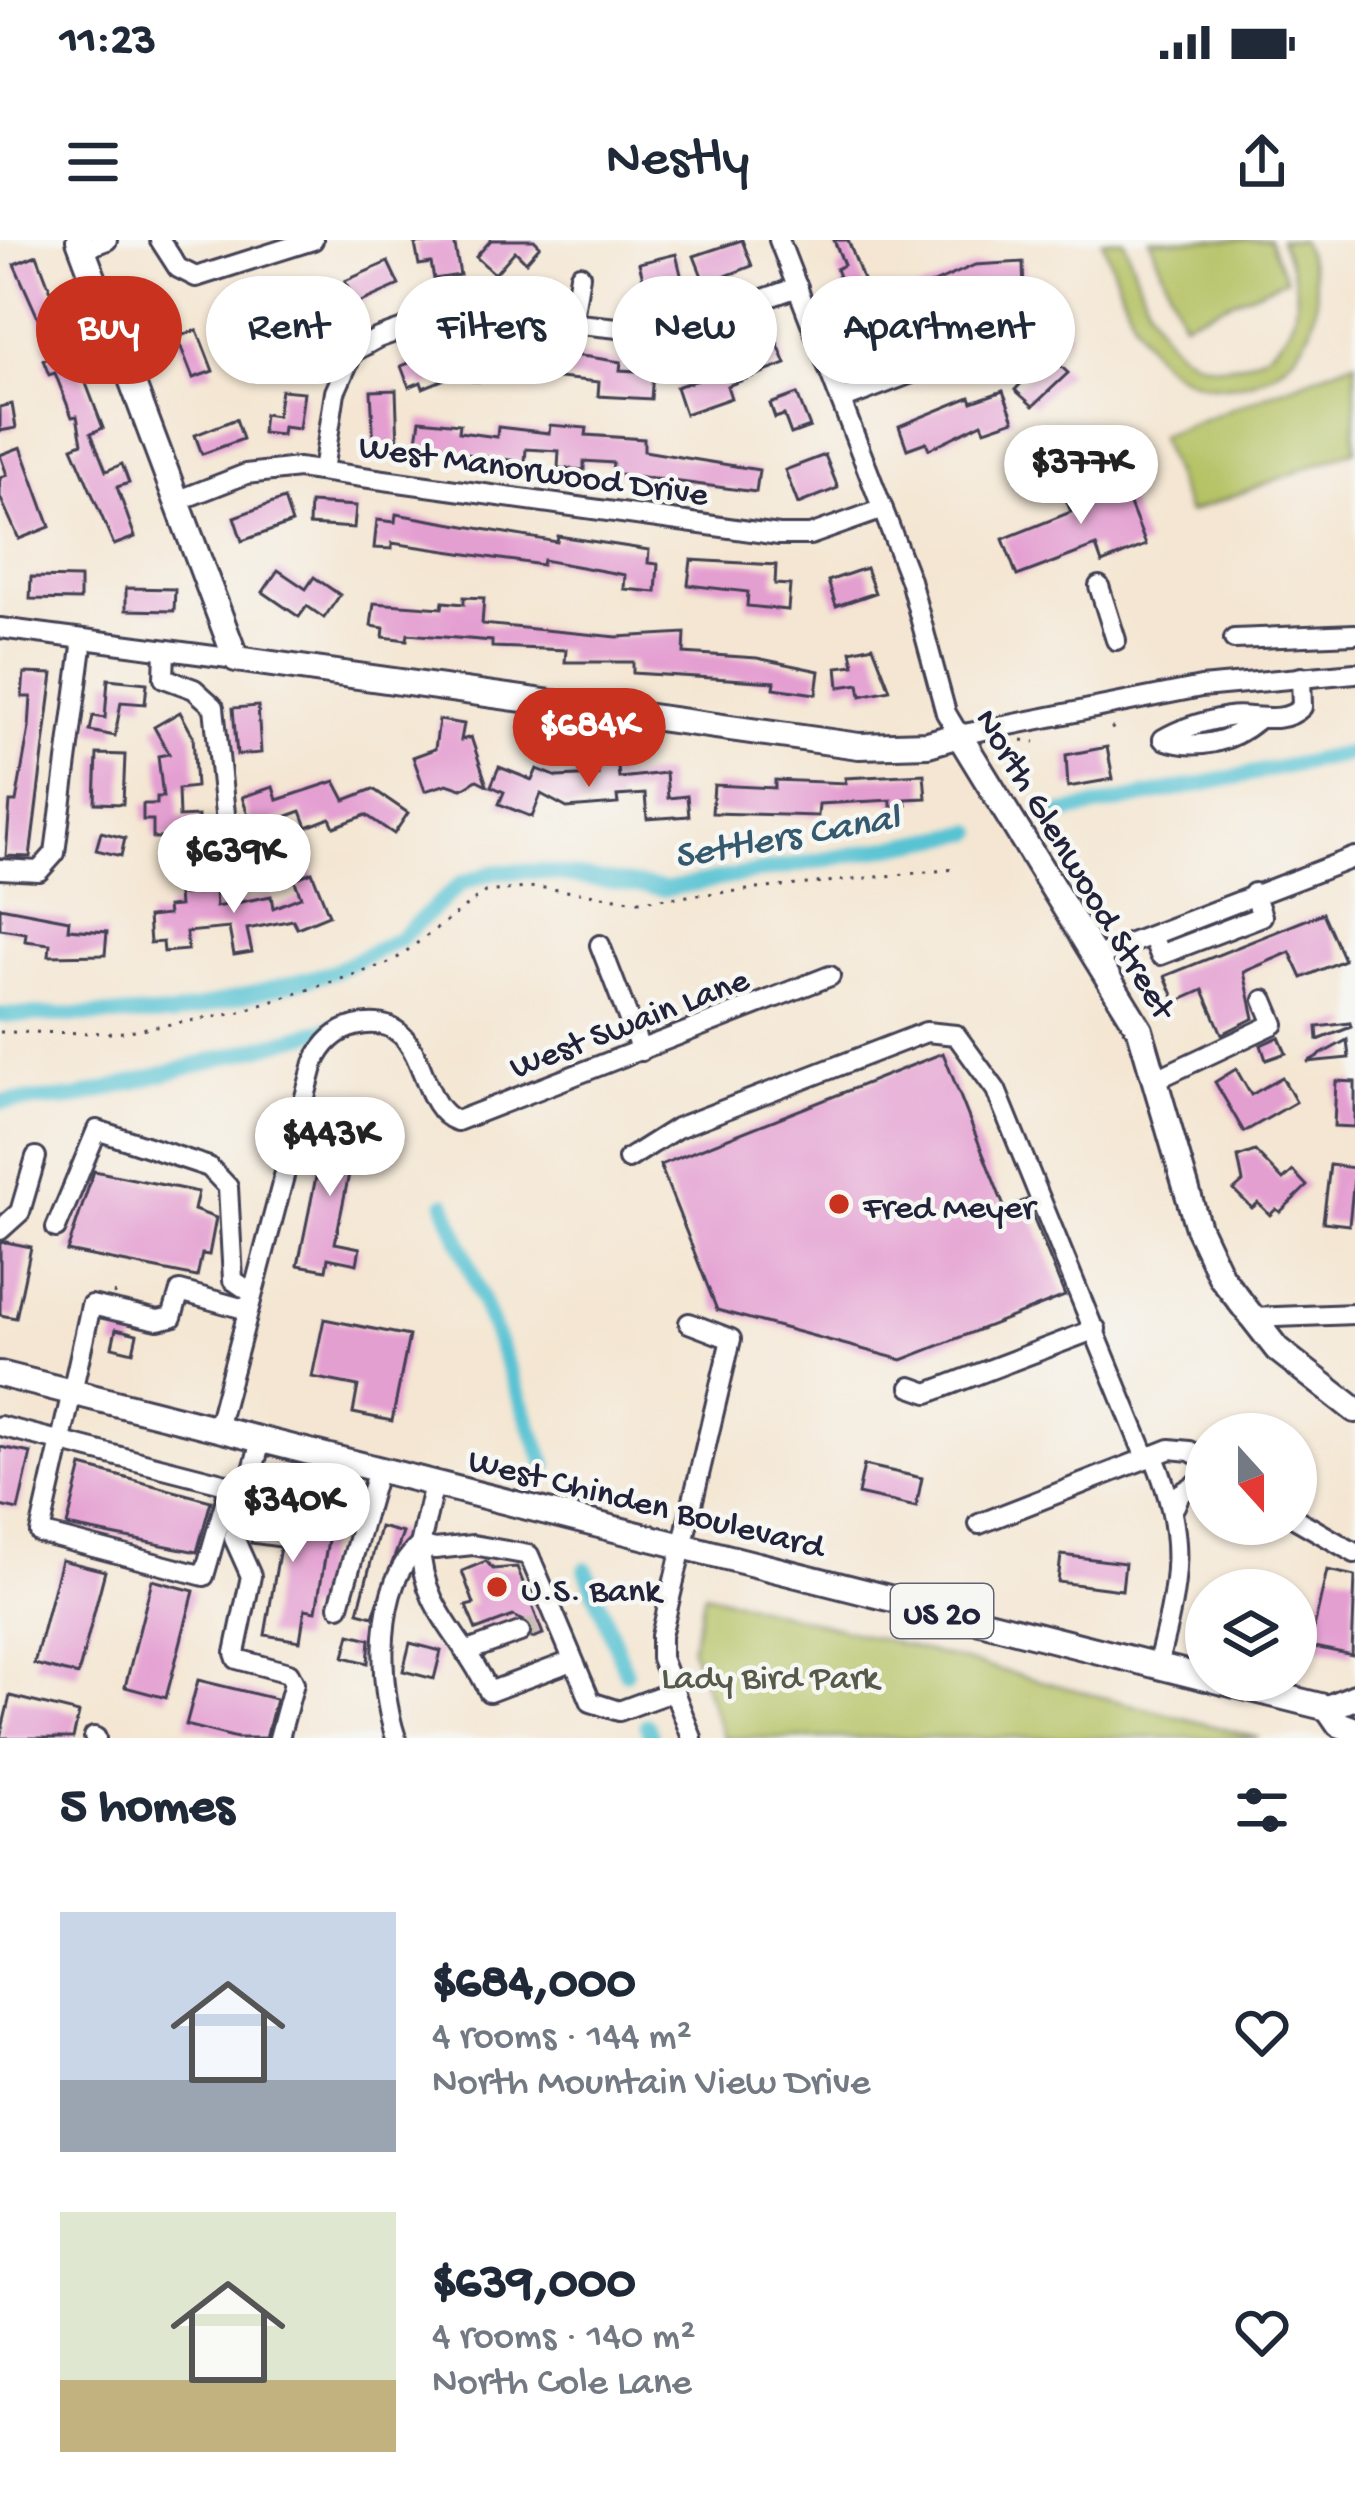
<!DOCTYPE html>
<meta charset="utf-8">
<style>
body{margin:0;font-family:"Gochi Hand",sans-serif;background:#f6f6f7;color:#1f2937;height:100vh;display:flex;flex-direction:column;font-size:45px;white-space:nowrap}
*{box-sizing:border-box;margin:0}
p{font-size:39px;color:#747a83}
.icon{flex:none;width:66px;height:66px;fill:none;stroke:currentColor;stroke-width:2;stroke-linecap:round;stroke-linejoin:round}
.map{position:relative;height:1498px;overflow:hidden}
.side{display:flex;flex-direction:column;background:#fff;flex:1}
.side>*{flex:none}
.banner{position:absolute;left:36px;top:36px;width:1284px;height:108px;display:flex;gap:24px}
.needle{width:78px;rotate:159deg}
.controls{position:absolute;left:1185px;top:1173px;display:grid;gap:24px}
.controls a{display:grid;place-items:center;width:132px;height:132px;border-radius:50%;background:#fff;box-shadow:0 3px 9px #0004;font-size:60px}
.price{position:absolute;translate:-50% -102px;padding:0 27px;border-radius:42px;background:#fff;color:#222;font-size:39px;line-height:78px;filter:drop-shadow(0 3px 6px #0008)}
.price::after{content:'';position:absolute;left:50%;top:72px;width:36px;height:27px;margin-left:-18px;background:inherit;clip-path:polygon(0 0,100% 0,50% 100%)}
.price.selected{background:#c8321e;color:#fff}
ul{padding:0;list-style:none}
li{display:flex;align-items:center;gap:36px;height:300px;padding:0 60px}
li span{display:grid;place-items:center;flex:none;width:336px;height:240px;border-radius:0px;color:#555}
li>.icon{margin-inline-start:auto}
span .icon{width:144px;height:144px;fill:#fffc;stroke-width:1}
li b{font-size:51px}
h2{display:flex;justify-content:space-between;align-items:center;height:144px;padding:0 60px;font-size:51px}
.chip{padding:0 42px;border-radius:54px;background:#fff;box-shadow:0 3px 9px #0004;font-size:42px;line-height:108px}
.chip.selected{background:#c8321e;color:#fff}
.status{display:flex;justify-content:space-between;align-items:center;height:84px;padding:0 60px;background:#fff;direction:ltr}
.status svg{height:33px;fill:currentColor}
header{display:flex;justify-content:space-between;align-items:center;height:156px;padding:0 60px;background:#fff;font-size:54px;font-weight:600}
.map>svg:first-child{display:block}
</style>
<div class="status"><b>11:23</b><svg viewBox="0 0 49 12"><path d="M0 12V9h3v3zM5 12V6h3v6zM10 12V3h3v9zM15 12V0h3v12zM26 1h20v11H26zM47 4h2v5h-2z"/></svg></div>
<header><svg class="icon" aria-label="menu" viewBox="0 0 24 24"><path d="M4 6h16M4 12h16M4 18h16"/></svg>Nestly<svg class="icon" aria-label="share" viewBox="0 0 24 24"><path d="M12 15V3M7 8l5-5 5 5M5 13v7h14v-7"/></svg></header>
<div class="map">
<svg width="1355" height="1498" viewBox="0 0 1355 1498">
<rect width="100%" height="100%" fill="#f6f6f2"/>
<filter id="ink" filterUnits="userSpaceOnUse"><feTurbulence type="fractalNoise" baseFrequency=".00833" numOctaves="2"/><feDisplacementMap in="SourceGraphic" scale="24" xChannelSelector="R" yChannelSelector="G"/><feConvolveMatrix kernelMatrix="1 2 1 2 8 2 1 2 1" color-interpolation-filters="sRGB"/></filter>
<filter id="wash" filterUnits="userSpaceOnUse"><feTurbulence type="fractalNoise" baseFrequency=".004" numOctaves="4" result="noise"/><feDisplacementMap in="SourceGraphic" scale="48" xChannelSelector="R" yChannelSelector="G"/><feGaussianBlur stdDeviation="2.7" result="paint"/><feColorMatrix in="noise" values="0 0 0 0 0 0 0 0 0 0 0 0 0 0 0 0 0 1.4 0 .05"/><feComposite in="paint" operator="in"/></filter>
<g filter="url(#wash)">
<rect width="100%" height="100%" fill="#f4e6d2"/>
<g fill="#b5c265" stroke="#6c7250" stroke-width="3">
<path d="M1102,0H1124C1138,34 1149,83 1176,108C1218,146 1291,120 1296,62C1298,40 1288,20 1280,0H1301C1310,20 1317,40 1316,62C1311,141 1210,174 1157,117C1130,87 1118,37 1102,0Z"/>
<path d="M1150,0H1269L1286,39L1183,82Z"/>
<path d="M1355,121V210L1188,273L1159,196Z"/>
<path d="M705,1353L1259,1498H724L691,1409Z"/>
</g>
<g fill="none" stroke-linecap="round" stroke-linejoin="round">
<g stroke="#58c3d3" stroke-width="16">
<path d="M1054,575L1355,512"/>
<path d="M0,775H172L333,732L399,699L462,643L495,632L537,631L666,649L973,592"/>
<path d="M0,862L75,858L349,783"/>
<path d="M445,964L546,1226"/>
<path d="M586,1329L626,1432"/>
<path d="M647,1485L651,1498"/>
</g>
</g>
<g id="blocks">
<g fill="#e49fd1">
<path d="M454,0L460,35L434,39L431,23L419,25L415,4Z"/>
<path d="M491,0H534L540,6L526,22L515,11L495,34L476,17Z"/>
<path d="M742,0L752,26L705,44L694,16Z"/>
<path d="M834,0H848L870,58L850,65L836,29L844,25Z"/>
<path d="M676,14L686,55L663,61L659,46L646,49L639,23Z"/>
<path d="M37,15L103,188L91,193L106,231L122,224L129,243L117,247L135,297L114,305L72,207L82,203L77,176L72,177L55,133L49,135L43,120L50,118L44,102L48,100L14,24Z"/>
<path d="M388,22L399,45L356,64L345,41Z"/>
<path d="M1023,22L1024,53L965,55L967,60L905,83L909,94L869,110L861,88L914,68L909,54L975,25Z"/>
<path d="M325,48L348,79L308,108L285,77Z"/>
<path d="M1046,54L1069,95L1048,107L1025,66Z"/>
<path d="M197,90L213,131L193,138L177,97Z"/>
<path d="M777,102L786,124L727,146L731,158L685,174L676,147L706,137L701,123L757,103L760,109Z"/>
<path d="M476,105L589,117L621,122L620,130L653,132L651,159L598,156L599,142L519,134L518,141H473Z"/>
<path d="M447,109L457,134L423,148L421,142L409,147L401,126Z"/>
<path d="M1048,114L1068,133L1033,166L1015,150Z"/>
<path d="M281,150L304,152L299,189L283,187L282,195L262,193L264,174L277,176Z"/>
<path d="M396,150L398,206L374,207L371,151Z"/>
<path d="M1003,151L1014,180L985,190L982,183L929,209L926,202L907,209L899,186L970,157L972,162Z"/>
<path d="M797,154L810,187L791,194L784,175L775,178L770,164Z"/>
<path d="M12,164L16,188L0,191V167Z"/>
<path d="M236,179L243,199L202,214L195,195Z"/>
<path d="M420,180L460,184L459,192L497,197L498,187L549,193L550,185L587,188L586,195L644,199V211L759,230L756,252L612,233L613,223L584,221V230L558,228L559,211L526,209L525,222L416,207Z"/>
<path d="M21,207L50,287L19,299L0,257V238L7,235L0,215Z"/>
<path d="M825,215L838,248L798,264L785,230Z"/>
<path d="M1116,229L1146,305L1102,323L1096,306L1017,336L1003,299L1071,272L1065,257L1076,245Z"/>
<path d="M284,259L292,283L242,301L234,277Z"/>
<path d="M310,263L356,266L354,288L309,285Z"/>
<path d="M396,274L557,302L558,296L649,310L648,323L658,324L656,352L624,349L625,335L543,320L542,325L392,303V309L374,308L377,280L395,282Z"/>
<path d="M691,320L776,325L775,344L790,345L788,370L747,366L748,352L688,345Z"/>
<path d="M866,328L875,353L836,366L828,341Z"/>
<path d="M278,330L306,349L314,337L340,355L324,378L307,366L299,377L263,352Z"/>
<path d="M31,337L80,338V360L30,359Z"/>
<path d="M126,348L175,349L174,371L126,370Z"/>
<path d="M464,357L484,358L482,384L617,397L685,393L684,413L757,418L819,431L816,454L774,448L775,442L633,433V422H565L566,410L492,407V401L408,394L407,400L383,397L384,388L371,386L374,363L442,368L443,362L464,364Z"/>
<path d="M873,406L890,450L861,456L859,444L839,447L837,427L854,425L851,411Z"/>
<path d="M24,433L53,434L30,617L6,616L10,562H16L29,488L31,457H22Z"/>
<path d="M108,439L147,443L145,464L121,462L115,496L90,491L93,476L105,478Z"/>
<path d="M258,466L261,513L237,515L233,468Z"/>
<path d="M180,472L193,496L196,547L178,549L179,577L198,576V597L153,598V580H143V564H157V557H163L158,516L169,514L154,487Z"/>
<path d="M439,480L464,484L461,500L471,497L487,545L477,540L462,549L447,544L425,551L413,517L435,509Z"/>
<path d="M1107,507L1113,539L1068,547L1066,515Z"/>
<path d="M97,514L125,515L123,564L95,563Z"/>
<path d="M617,516L619,538L666,533L668,558L687,556L689,576L647,579L645,554L617,556L618,564L567,568L541,554L532,577L499,564L504,552L491,546L499,527L532,540L537,529L557,537L598,535L597,517Z"/>
<path d="M924,534L926,558L905,559L906,565L891,566V560L819,564L818,576L712,573L714,545L775,548V540L846,543L845,538Z"/>
<path d="M335,541L345,560L373,549L408,573L394,594L366,575L334,587L330,578L307,587L301,571L274,581L279,594L257,602L242,557L273,547L277,560Z"/>
<path d="M101,592L125,598L121,616L96,610Z"/>
<path d="M312,632L329,675L297,688L293,680L247,689L252,712L234,715L229,688L186,692L188,710L164,712L163,702L150,703L148,677L168,675L167,667L179,666L178,655L215,651L216,667L271,656L273,668L301,657L294,639Z"/>
<path d="M0,667L69,680L68,689L107,692L105,715L49,716L50,704L25,701L26,693L0,689Z"/>
<path d="M1323,673L1344,720L1302,738L1290,712L1244,732L1254,778L1222,794L1203,750L1176,762L1165,736Z"/>
<path d="M1350,783L1351,787L1318,800L1317,787Z"/>
<path d="M1279,797L1286,813L1266,820L1261,805Z"/>
<path d="M1347,800L1349,818L1307,822Z"/>
<path d="M943,813L1005,969L1026,960L1065,1056L902,1120L717,1070L660,925Z"/>
<path d="M1236,829L1251,855L1282,837L1296,862L1244,892L1215,842Z"/>
<path d="M1336,841L1355,842V887L1334,886Z"/>
<path d="M328,878L359,884L335,1003L360,1008L357,1024L328,1018L326,1030L298,1025Z"/>
<path d="M1255,911L1283,940L1293,931L1307,946L1280,972L1276,969L1270,975L1258,963L1252,968L1234,950L1243,942L1238,917Z"/>
<path d="M1330,925L1355,928L1349,985L1323,982Z"/>
<path d="M94,931L198,952L194,970L216,978L209,1015L202,1014L197,1037L67,1011Z"/>
<path d="M6,1002L31,1007L16,1078L0,1075V1003Z"/>
<path d="M324,1079L409,1096L392,1181L353,1173L358,1146L312,1137Z"/>
<path d="M116,1089L137,1094L133,1112L112,1107Z"/>
<path d="M0,1207L31,1213L18,1270L0,1266Z"/>
<path d="M864,1225L922,1238L916,1267L858,1254Z"/>
<path d="M82,1226L211,1261L197,1312L67,1286Z"/>
<path d="M257,1265L332,1276L316,1371L305,1369L300,1401L265,1395L280,1307L251,1303Z"/>
<path d="M380,1287L403,1293L373,1376L358,1372Z"/>
<path d="M1061,1315L1125,1323L1122,1350L1058,1342Z"/>
<path d="M61,1320L105,1331L78,1435L34,1424Z"/>
<path d="M486,1321L493,1329L517,1327L543,1394L532,1398L529,1383L513,1376L476,1390L466,1366L474,1364L462,1331Z"/>
<path d="M1327,1330L1355,1336L1352,1415L1310,1406Z"/>
<path d="M152,1340L194,1351L166,1458L125,1447Z"/>
<path d="M350,1394L370,1399L368,1423L344,1417Z"/>
<path d="M410,1403L441,1411L434,1439L403,1431Z"/>
<path d="M198,1440L276,1459L266,1498H237L186,1485Z"/>
<path d="M10,1456L79,1473L73,1498H0Z"/>
</g>
</g>
</g>
<g filter="url(#ink)">
<use href="#blocks" fill-opacity="0" stroke="#423f52" stroke-width="3"/>
<g fill="none" stroke-linecap="round" stroke-linejoin="round">
<path stroke="#cabfb4" stroke-width="18" stroke-dasharray="18 9" stroke-linecap="butt" d="M520,1392L540,1384"/>
<g stroke="#423f52" stroke-width="24">
<g id="minor">
<path d="M160,0L178,28L196,37L313,0"/>
<path d="M779,0L910,340L946,473L959,495L1201,447L1355,433"/>
<path d="M83,9L107,0"/>
<path d="M572,85L580,35"/>
<path d="M841,160L985,105"/>
<path d="M323,231L335,152L353,112L378,98L454,71L666,93L798,47"/>
<path d="M177,261L246,234L298,228L779,295H810L883,269"/>
<path d="M1099,346L1116,400"/>
<path d="M0,388L236,419"/>
<path d="M1234,399L1355,394"/>
<path d="M165,410L164,438L194,449L214,467L231,632"/>
<path d="M1257,480C1230,503 1196,511 1163,499C1183,487 1205,481 1228,477C1251,473 1282,487 1302,467L1301,437"/>
<path d="M0,629L39,631L55,613L83,399"/>
<path d="M1152,696L1160,715L1262,676L1254,653"/>
<path d="M600,705L641,811"/>
<path d="M1095,717L1355,617"/>
<path d="M1157,839L1274,784L1264,760"/>
<path d="M628,919L677,888L926,792L956,795L996,850L1146,1218"/>
<path d="M56,988L97,890L209,927L228,947L233,1040L252,1053"/>
<path d="M0,990L20,972L36,917"/>
<path d="M1249,1078L1355,1074"/>
<path d="M689,1083L731,1099L661,1396V1418L692,1498"/>
<path d="M911,1147L928,1153L1096,1089"/>
<path d="M0,1186L230,1245L204,1336L40,1293C57,1217 75,1141 91,1065L158,1080L172,1077L180,1051L248,1070"/>
<path d="M217,1189L314,823C322,805 335,791 355,786C431,768 413,866 457,881L830,736"/>
<path d="M261,1201L234,1298L251,1336L235,1413L237,1419L289,1433L294,1443L279,1498"/>
<path d="M1153,1215C1188,1295 1179,1343 1157,1426"/>
<path d="M434,1244L420,1305L435,1309L473,1305L529,1315L591,1462L619,1471L674,1451"/>
<path d="M1175,1266L1180,1254L1206,1238"/>
<path d="M1296,1279L1355,1313"/>
<path d="M979,1284L1170,1209L1190,1211L1206,1220"/>
<path d="M420,1305C422,1372 465,1397 489,1452L572,1421"/>
<path d="M339,1366L378,1229"/>
<path d="M465,1412L520,1392"/>
<path d="M94,1497L96,1498"/>
<path d="M396,1498C378,1445 374,1345 420,1305"/>
</g>
</g>
<g stroke="#423f52" stroke-width="30">
<g id="major">
<path d="M79,0L236,419L859,506L928,504L959,495L1140,790L1198,988L1221,1037L1277,1109L1355,1170"/>
<path d="M0,1134L1206,1438"/>
<path d="M1215,1440L1328,1468L1339,1484L1355,1490"/>
<path d="M1328,1468L1355,1457"/>
</g>
</g>
<g stroke="#423f52" stroke-width="3" stroke-dasharray="3 9" stroke-linecap="butt">
<path d="M1111,489L1118,485"/>
<path d="M1022,500L1035,502"/>
<path d="M0,792L117,793L237,773L392,722L485,652L537,647L638,661L956,629"/>
<path d="M114,1055L116,1044"/>
</g>
<use href="#minor" stroke="#fff" stroke-width="18"/>
<use href="#major" stroke="#fff" stroke-width="24"/>
</g>
</g>
<g fill="#c8321e" stroke="#f6f6f2" stroke-width="4.5">
<circle cx="839" cy="964" r="12"/>
<circle cx="497" cy="1347" r="12"/>
</g>
<g text-anchor="middle" stroke-width="9" stroke-linejoin="round" paint-order="stroke">
<rect fill="#f6f6f2" stroke="#626272" stroke-width="3" x="891" y="1344" width="102" height="54" rx="9"/>
<g font-size="33" font-weight="bold" fill="#22223b">
<text x="942" y="1383">US 20</text>
</g>
<g font-size="36" fill="#22223b" stroke="#f6f6f2">
<text transform="translate(534 227) rotate(8)" y="13">West Manorwood Drive</text>
<text transform="translate(1078 622) rotate(59)" y="13">North Glenwood Street</text>
<text transform="translate(628 780) rotate(-21)" y="13">West Swain Lane</text>
<text transform="translate(647 1260) rotate(14)" y="13">West Chinden Boulevard</text>
</g>
<g font-size="36" fill="#22223b" stroke="#f6f6f2" text-anchor="start">
<text x="863" y="977">Fred Meyer</text>
<text x="521" y="1360">U.S. Bank</text>
</g>
<g font-size="36" fill="#555a4a" stroke="#f6f6f2">
<text x="770" y="1447">Lady Bird Park</text>
</g>
<g font-size="39" font-style="italic" fill="#355a70" stroke="#f6f6f2">
<text transform="translate(786 593) rotate(-10)" y="14">Settlers Canal</text>
</g>
</g>
</svg>
<div class="controls">
<a><svg class="needle" viewBox="-14 -14 28 28"><path d="M0-13l5 13h-10z" fill="#e53935"/><path d="M0 13l5-13h-10z" fill="#747a83"/></svg></a>
<a><svg class="icon" aria-label="layers" viewBox="0 0 24 24"><path d="M12 4l9 5-9 5-9-5zM3 14l9 5 9-5"/></svg></a>
</div>
<b class="price" style="left:1081px;top:287px">$377K</b>
<b class="price selected" style="left:589px;top:550px">$684K</b>
<b class="price" style="left:234px;top:676px">$639K</b>
<b class="price" style="left:330px;top:959px">$443K</b>
<b class="price" style="left:293px;top:1325px">$340K</b>
<div class="banner">
<a class="chip selected">Buy</a>
<a class="chip">Rent</a>
<a class="chip">Filters</a>
<a class="chip">New</a>
<a class="chip">Apartment</a>
</div>
</div>
<section class="side">
<h2>5 homes<svg class="icon" aria-label="filters" viewBox="0 0 24 24"><path d="M4 7h16M4 17h16"/><circle cx="9" cy="7" r="2"/><circle cx="15" cy="17" r="2"/></svg></h2>
<ul>
<li><span style="background:linear-gradient(#c9d6e8 70%,#9aa5b1 0)"><svg class="icon" aria-label="home" viewBox="0 0 24 24"><path d="M3 11l9-7 9 7M6 9v11h12V9"/></svg></span><div><b>$684,000</b><p>4 rooms · 144 m²</p><p>North Mountain View Drive</p></div><svg class="icon" aria-label="heart" viewBox="0 0 24 24"><path d="M12 20l-8-8c-3-5 5-10 8-4 3-6 11-1 8 4z"/></svg></li>
<li><span style="background:linear-gradient(#dfe7d0 70%,#c2b280 0)"><svg class="icon" aria-label="home" viewBox="0 0 24 24"><path d="M3 11l9-7 9 7M6 9v11h12V9"/></svg></span><div><b>$639,000</b><p>4 rooms · 140 m²</p><p>North Cole Lane</p></div><svg class="icon" aria-label="heart" viewBox="0 0 24 24"><path d="M12 20l-8-8c-3-5 5-10 8-4 3-6 11-1 8 4z"/></svg></li>
</ul>
</section>
